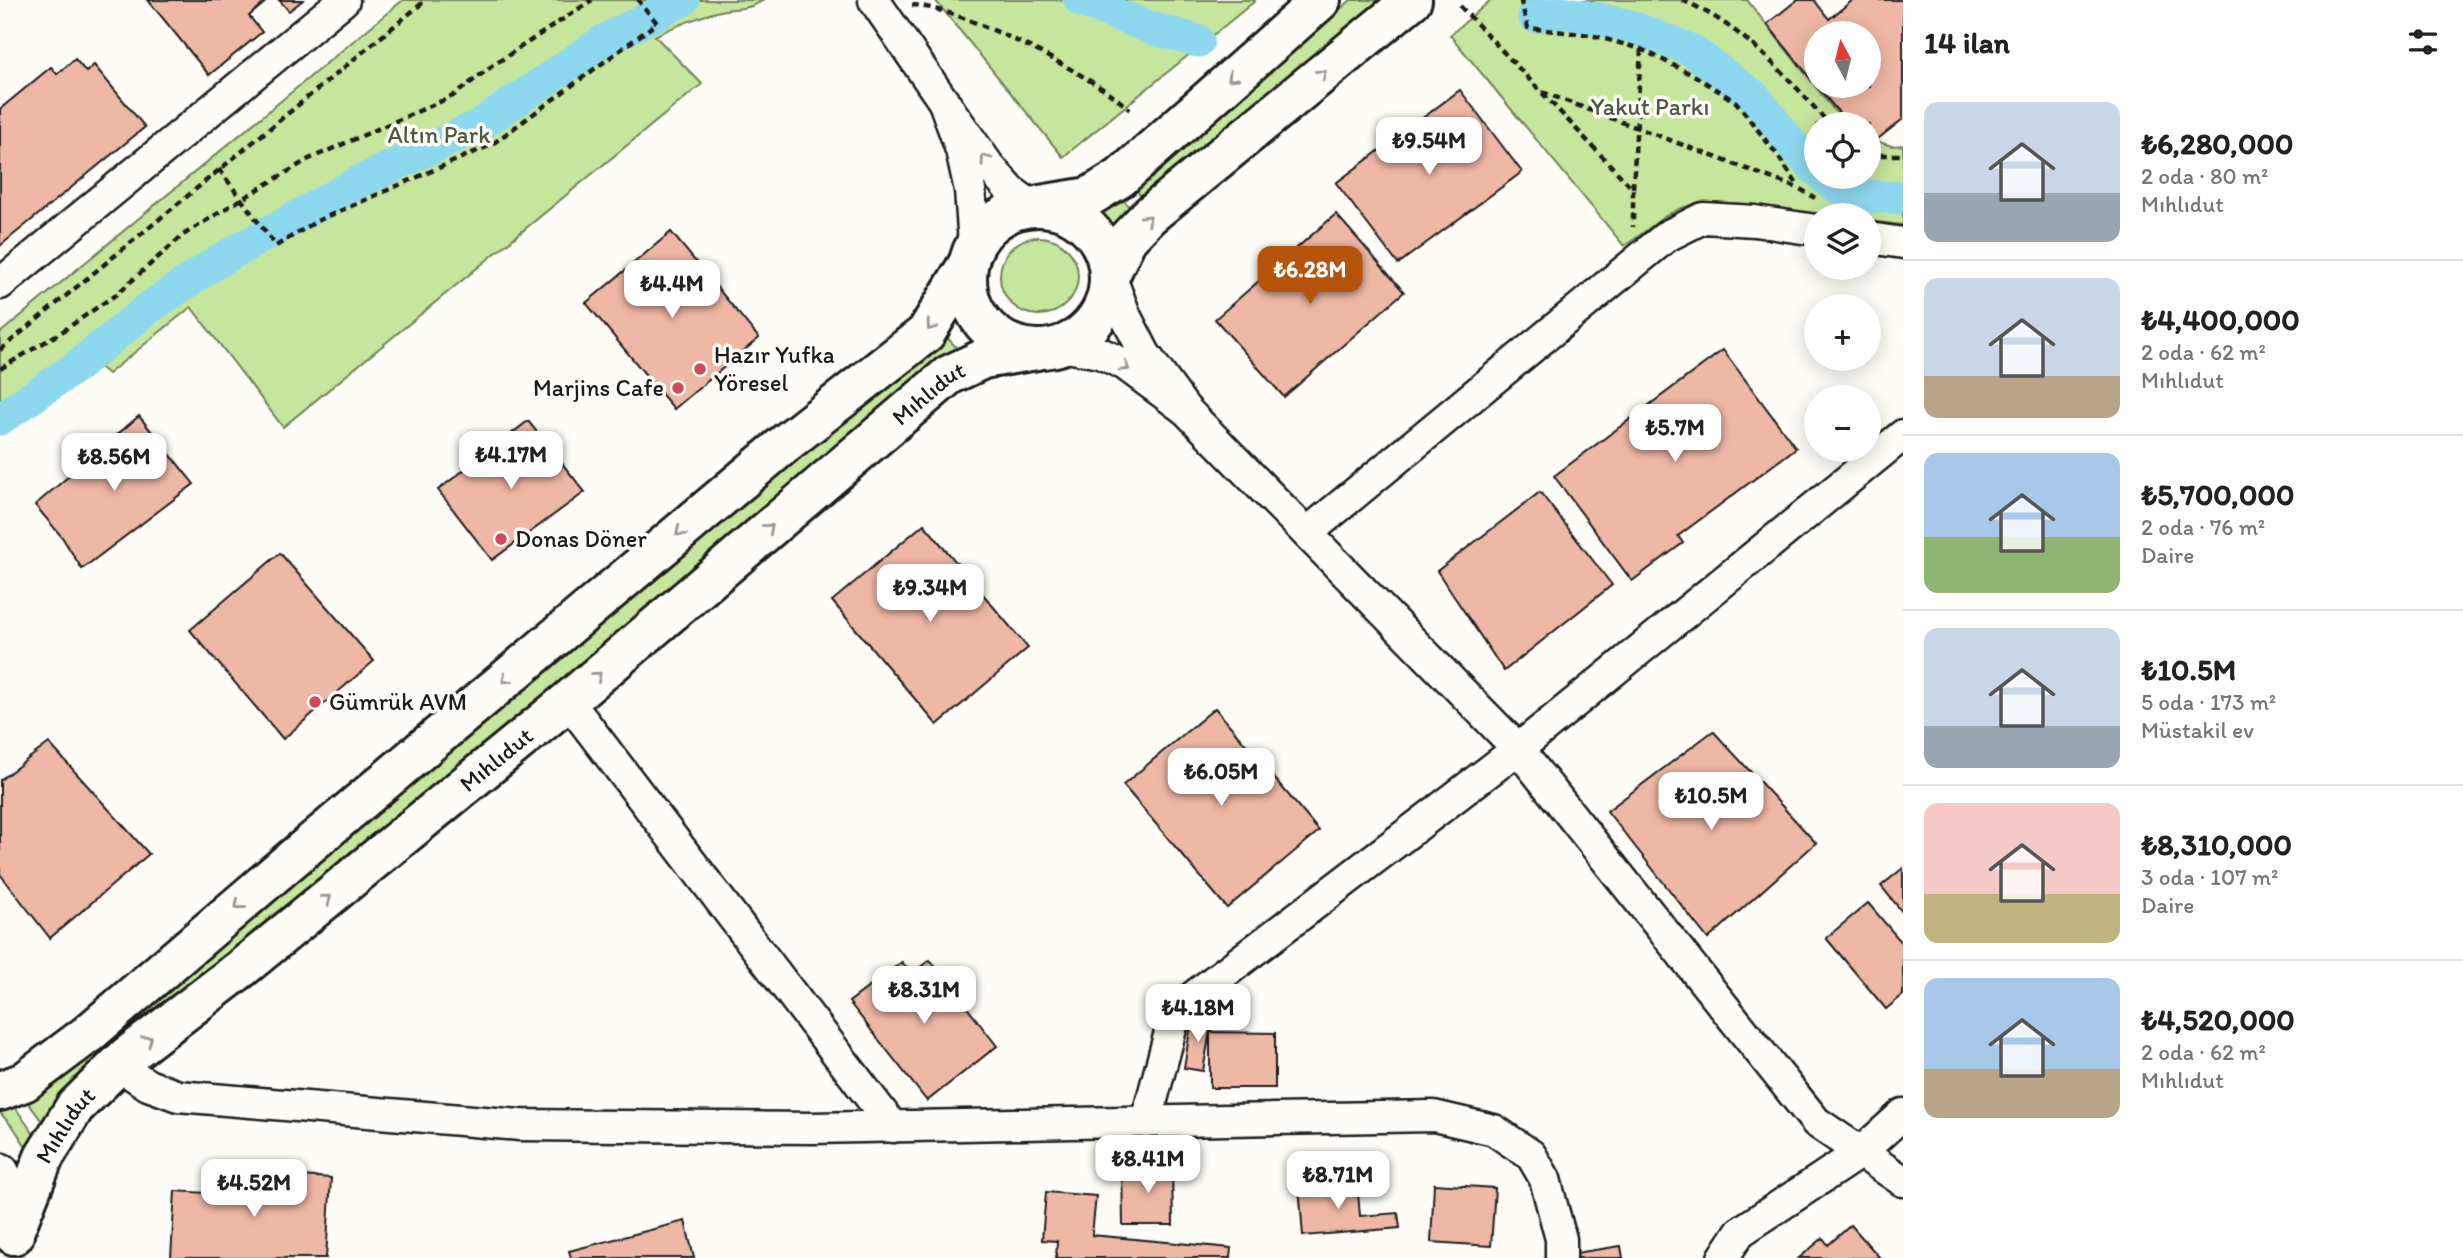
<!DOCTYPE html>
<html lang="tr">
<meta charset="utf-8">
<style>
body{margin:0;font-family:Itim,sans-serif;background:#f2f2f2;color:#222;height:100vh;display:flex;flex-direction:column;font-size:26px;white-space:nowrap}
*{box-sizing:border-box;margin:0}
p{font-size:23px;color:#767676}
.icon{flex:none;width:38px;height:38px;fill:none;stroke:currentColor;stroke-width:2;stroke-linecap:round;stroke-linejoin:round}
.map{position:relative;flex:1;overflow:hidden}
.drawer{display:flex;flex-direction:column;background:#fff;width:560px}
.drawer>*{flex:none}
.needle{width:46px;rotate:353deg}
.fabs{position:absolute;left:1804px;top:21px;display:grid;gap:14px}
.fabs a{display:grid;place-items:center;width:77px;height:77px;border-radius:50%;background:#fff;box-shadow:0 4px 18px #0003;font-size:35px}
.price{position:absolute;translate:-50% -60px;padding:0 16px;border-radius:14px;background:#fff;color:#222;font-size:23px;line-height:46px;filter:drop-shadow(0 2px 4px #0008)}
.price::after{content:'';position:absolute;left:50%;top:42px;width:21px;height:16px;margin-left:-10px;background:inherit;clip-path:polygon(0 0,100% 0,50% 100%)}
.price.current{background:#b45309;color:#fff}
ul{padding:0;list-style:none}
li{display:flex;align-items:center;gap:21px;height:175px;padding:0 21px}
li+li{border-top:2px solid #e0e0e0}
li span{display:grid;place-items:center;flex:none;width:196px;height:140px;border-radius:14px;color:#555}
li>.icon{margin-inline-start:auto}
span .icon{width:84px;height:84px;fill:#fffc;stroke-width:1}
li b{font-size:30px}
h2{display:flex;justify-content:space-between;align-items:center;height:84px;padding:0 21px;font-size:30px}
main{display:flex;flex:1;min-height:0}
.map>svg:first-child{display:block}
</style>
<main>
<div class="map">
<svg width="1903" height="1258" viewBox="0 0 1903 1258">
<rect width="100%" height="100%" fill="#fdfcf7"/>
<filter id="ink" filterUnits="userSpaceOnUse"><feTurbulence type="fractalNoise" baseFrequency=".0143" numOctaves="2"/><feDisplacementMap in="SourceGraphic" scale="14" xChannelSelector="R" yChannelSelector="G"/><feConvolveMatrix kernelMatrix="1 2 1 2 8 2 1 2 1" color-interpolation-filters="sRGB"/></filter>
<g filter="url(#ink)">
<g fill="#c6e59d" stroke="#71805c" stroke-width="2">
<path d="M403,0H763C752,9 738,8 725,10C708,13 670,28 655,36L702,84L283,427L191,307L108,374L83,353L0,403V333Z"/>
<path d="M935,0H1254L1255,1L1063,157Z"/>
<path d="M1351,0H1385L1146,202L1132,185Z"/>
<path d="M1491,0H1747L1845,124H1816V177H1869V139L1892,146L1903,145V225L1869,221V215C1848,215 1826,217 1804,214C1768,209 1729,198 1692,205C1666,210 1646,233 1624,246L1450,35Z"/>
<path d="M1119,195L1135,213L1112,237L1103,219L1092,208Z"/>
<circle cx="1039" cy="276" r="39"/>
<path d="M945,335L963,355L49,1131L24,1097L933,349Z"/>
<path d="M12,1103L40,1143L34,1159L14,1128L0,1113V1110Z"/>
</g>
<g fill="none" stroke-linecap="round" stroke-linejoin="round">
<g stroke="#8ed8ef" stroke-width="33">
<path d="M1080,0L1148,27L1198,41"/>
<path d="M1534,16L1563,12L1630,26L1691,50L1755,97L1795,148L1816,170"/>
<path d="M1824,177C1842,195 1878,199 1903,197"/>
<path d="M0,419L76,367L150,307L220,260L359,182L480,125L605,40L683,0"/>
</g>
</g>
<g fill="#efb7a6" stroke="#1c1c1c" stroke-width="2">
<path d="M148,0H268L249,16L262,32L209,75Z"/>
<path d="M279,0H303L289,11Z"/>
<path d="M1797,0H1814L1829,19L1853,0H1903V119L1869,146V124H1848L1817,86H1869V33H1816V85L1767,24Z"/>
<path d="M75,59L86,72L94,65L145,127L0,246V109L51,67L57,74Z"/>
<path d="M1460,90L1522,172L1398,264L1336,183Z"/>
<path d="M1336,214L1404,292L1284,397L1215,319Z"/>
<path d="M671,232L759,338L674,409L586,303Z"/>
<path d="M1723,350L1796,448L1678,536L1683,543L1632,581L1554,476Z"/>
<path d="M139,416L194,484L82,569L62,537L35,505Z"/>
<path d="M528,421L585,492L492,560L438,490Z"/>
<path d="M1540,492L1612,585L1504,671L1437,571Z"/>
<path d="M924,524L1028,648L937,725L832,601Z"/>
<path d="M280,553L374,661L283,739L190,630Z"/>
<path d="M1215,708L1319,831L1227,908L1123,785Z"/>
<path d="M1713,731L1816,843L1708,939L1607,811Z"/>
<path d="M49,743L149,854L50,938L0,874V780Z"/>
<path d="M1903,868V913L1881,886Z"/>
<path d="M1868,903L1903,944V995L1886,1009L1826,938Z"/>
<path d="M930,960L997,1046L927,1101L849,1002L902,962L911,974Z"/>
<path d="M1192,1017L1212,1020L1203,1071L1184,1068Z"/>
<path d="M1210,1032L1275,1033V1088H1210Z"/>
<path d="M1172,1164L1173,1225H1123L1122,1165Z"/>
<path d="M224,1171L331,1178L326,1258H171L175,1191L223,1194Z"/>
<path d="M1357,1181L1360,1216L1398,1213L1400,1228L1303,1236L1299,1186Z"/>
<path d="M1434,1184L1495,1188L1491,1246L1431,1242Z"/>
<path d="M1046,1192L1096,1196L1092,1235L1231,1248L1230,1258H1056L1057,1241L1042,1240Z"/>
<path d="M685,1221L694,1258H571L569,1251Z"/>
<path d="M1851,1225L1880,1258H1799L1823,1238L1828,1245Z"/>
<path d="M1621,1246L1623,1258H1575V1253Z"/>
</g>
<g fill="none" stroke-linecap="round" stroke-linejoin="round">
<g stroke="#1c1c1c" stroke-width="35">
<g id="minor">
<path d="M874,0L944,102"/>
<path d="M1869,238L1903,243"/>
<path d="M974,244L970,190L961,150L944,102L989,166L1011,191L1033,207"/>
<path d="M0,284L344,0"/>
<path d="M1061,346L1100,353L1124,364L1186,410L1145,354L1126,317L1110,275"/>
<path d="M1186,410L1518,749L1816,1122L1903,1181"/>
<path d="M1307,533L1667,236L1703,218L1755,221L1816,230"/>
<path d="M568,701L893,1127"/>
<path d="M118,1065L148,1085L178,1096L520,1125L812,1128L1434,1116L1494,1130L1531,1155L1545,1179L1561,1239V1258"/>
<path d="M1146,1122L1176,1010L1518,749L1903,435"/>
<path d="M1723,1258L1740,1232L1861,1152L1903,1114"/>
</g>
</g>
<g stroke="#1c1c1c" stroke-width="44">
<g id="secondary">
<path d="M1040,205L1089,197L1120,178L1321,0"/>
<circle cx="1038" cy="278" r="71"/>
<path d="M1110,275L1127,239L1149,216L1412,0"/>
<path d="M0,1091L24,1082L88,1034L284,866L787,442L926,333L966,267"/>
<path d="M0,1173L7,1190L14,1235"/>
<path id="s1" d="M14,1232L44,1157L75,1107L127,1056L242,968L568,701L949,375L983,359L1037,350"/>
</g>
</g>
<g stroke="#1c1c1c" stroke-width="4.5" stroke-dasharray="7 5" stroke-linecap="butt">
<path d="M1523,0L1521,2L1528,28L1591,35L1641,49L1695,76L1736,102L1775,152L1799,187"/>
<path d="M1682,0C1743,26 1786,75 1829,124"/>
<path d="M912,5C961,7 1095,76 1130,110"/>
<path d="M1460,6L1633,189V227"/>
<path d="M1542,92L1800,189L1815,198"/>
<path d="M1869,153L1878,155H1903"/>
<path d="M219,169L276,246L317,221L491,145L657,23L638,0"/>
<path d="M1633,188L1641,49"/>
<path d="M0,350L426,0"/>
<path d="M0,369L63,331L118,293L183,235L225,209L309,159L453,96L492,66L592,0"/>
</g>
<use href="#minor" stroke="#fdfcf7" stroke-width="30"/>
<use href="#secondary" stroke="#fdfcf7" stroke-width="38"/>
</g>
<defs><path id="oneway-chevron" d="M-2-3.5L2.5 0L-2 3.5" fill="none" stroke-width="1.6" stroke-linecap="round" stroke-linejoin="round" transform="scale(1.75)"/></defs>
<g stroke="#989794">
<use href="#oneway-chevron" transform="translate(1322 74) rotate(-39)"/>
<use href="#oneway-chevron" transform="translate(1232 77) rotate(137)"/>
<use href="#oneway-chevron" transform="translate(985 159) rotate(-126)"/>
<use href="#oneway-chevron" transform="translate(1147 219) rotate(-44)"/>
<use href="#oneway-chevron" transform="translate(931 326) rotate(126)"/>
<use href="#oneway-chevron" transform="translate(1125 367) rotate(31)"/>
<use href="#oneway-chevron" transform="translate(769 528) rotate(-41)"/>
<use href="#oneway-chevron" transform="translate(680 532) rotate(140)"/>
<use href="#oneway-chevron" transform="translate(597 676) rotate(-41)"/>
<use href="#oneway-chevron" transform="translate(506 679) rotate(140)"/>
<use href="#oneway-chevron" transform="translate(327 899) rotate(-39)"/>
<use href="#oneway-chevron" transform="translate(239 905) rotate(139)"/>
<use href="#oneway-chevron" transform="translate(148 1040) rotate(-37)"/>
</g>
</g>
<g fill="#d1495b" stroke="#fdfcf7" stroke-width="2.5">
<circle cx="700" cy="369" r="7"/>
<circle cx="678" cy="388" r="7"/>
<circle cx="501" cy="539" r="7"/>
<circle cx="315" cy="702" r="7"/>
</g>
<g text-anchor="middle" stroke-width="7" stroke-linejoin="round" paint-order="stroke">
<g font-size="24" fill="#4f5843" stroke="#fdfcf7">
<text x="1650" y="115">Yakut Parkı</text>
<text x="439" y="143">Altın Park</text>
</g>
<g font-size="24" fill="#1c1c1c" stroke="#fdfcf7" text-anchor="start">
<text x="714" y="363">Hazır Yufka<tspan x="714" dy="28">Yöresel</tspan></text>
<text x="664" y="396" text-anchor="end">Marjins Cafe</text>
<text x="515" y="547">Donas Döner</text>
<text x="329" y="710">Gümrük AVM</text>
</g>
<g font-size="24" fill="#1c1c1c" stroke="#fdfcf7">
<text dy="8" stroke="none"><textPath href="#s1" startOffset="1253">Mıhlıdut</textPath></text>
<text dy="8" stroke="none"><textPath href="#s1" startOffset="686">Mıhlıdut</textPath></text>
<text dy="8" stroke="none"><textPath href="#s1" startOffset="119">Mıhlıdut</textPath></text>
</g>
</g>
</svg>
<div class="fabs">
<a><svg class="needle" viewBox="-14 -14 28 28"><path d="M0-13l5 13h-10z" fill="#e53935"/><path d="M0 13l5-13h-10z" fill="#767676"/></svg></a>
<a><svg class="icon" aria-label="locate" viewBox="0 0 24 24"><circle cx="12" cy="12" r="6"/><path d="M12 2v4M12 18v4M2 12h4M18 12h4"/></svg></a>
<a><svg class="icon" aria-label="layers" viewBox="0 0 24 24"><path d="M12 4l9 5-9 5-9-5zM3 14l9 5 9-5"/></svg></a>
<a>+</a>
<a>−</a>
</div>
<b class="price" style="left:1429px;top:177px">₺9.54M</b>
<b class="price current" style="left:1310px;top:306px">₺6.28M</b>
<b class="price" style="left:672px;top:320px">₺4.4M</b>
<b class="price" style="left:1675px;top:464px">₺5.7M</b>
<b class="price" style="left:511px;top:491px">₺4.17M</b>
<b class="price" style="left:114px;top:493px">₺8.56M</b>
<b class="price" style="left:930px;top:624px">₺9.34M</b>
<b class="price" style="left:1221px;top:808px">₺6.05M</b>
<b class="price" style="left:1711px;top:832px">₺10.5M</b>
<b class="price" style="left:924px;top:1026px">₺8.31M</b>
<b class="price" style="left:1198px;top:1044px">₺4.18M</b>
<b class="price" style="left:1148px;top:1195px">₺8.41M</b>
<b class="price" style="left:1338px;top:1211px">₺8.71M</b>
<b class="price" style="left:254px;top:1219px">₺4.52M</b>
</div>
<section class="drawer">
<h2>14 ilan<svg class="icon" aria-label="filters" viewBox="0 0 24 24"><path d="M4 7h16M4 17h16"/><circle cx="9" cy="7" r="2"/><circle cx="15" cy="17" r="2"/></svg></h2>
<ul>
<li><span style="background:linear-gradient(#c9d6e8 65%,#9aa5b1 0)"><svg class="icon" aria-label="home" viewBox="0 0 24 24"><path d="M3 11l9-7 9 7M6 9v11h12V9"/></svg></span><div><b>₺6,280,000</b><p>2 oda · 80 m²</p><p>Mıhlıdut</p></div></li>
<li><span style="background:linear-gradient(#c9d6e8 70%,#b9a48a 0)"><svg class="icon" aria-label="home" viewBox="0 0 24 24"><path d="M3 11l9-7 9 7M6 9v11h12V9"/></svg></span><div><b>₺4,400,000</b><p>2 oda · 62 m²</p><p>Mıhlıdut</p></div></li>
<li><span style="background:linear-gradient(#a9c7e8 60%,#8fb573 0)"><svg class="icon" aria-label="home" viewBox="0 0 24 24"><path d="M3 11l9-7 9 7M6 9v11h12V9"/></svg></span><div><b>₺5,700,000</b><p>2 oda · 76 m²</p><p>Daire</p></div></li>
<li><span style="background:linear-gradient(#c9d6e8 70%,#9aa5b1 0)"><svg class="icon" aria-label="home" viewBox="0 0 24 24"><path d="M3 11l9-7 9 7M6 9v11h12V9"/></svg></span><div><b>₺10.5M</b><p>5 oda · 173 m²</p><p>Müstakil ev</p></div></li>
<li><span style="background:linear-gradient(#f6c9c9 65%,#c2b280 0)"><svg class="icon" aria-label="home" viewBox="0 0 24 24"><path d="M3 11l9-7 9 7M6 9v11h12V9"/></svg></span><div><b>₺8,310,000</b><p>3 oda · 107 m²</p><p>Daire</p></div></li>
<li><span style="background:linear-gradient(#a9c7e8 65%,#b9a48a 0)"><svg class="icon" aria-label="home" viewBox="0 0 24 24"><path d="M3 11l9-7 9 7M6 9v11h12V9"/></svg></span><div><b>₺4,520,000</b><p>2 oda · 62 m²</p><p>Mıhlıdut</p></div></li>
</ul>
</section>
</main>
